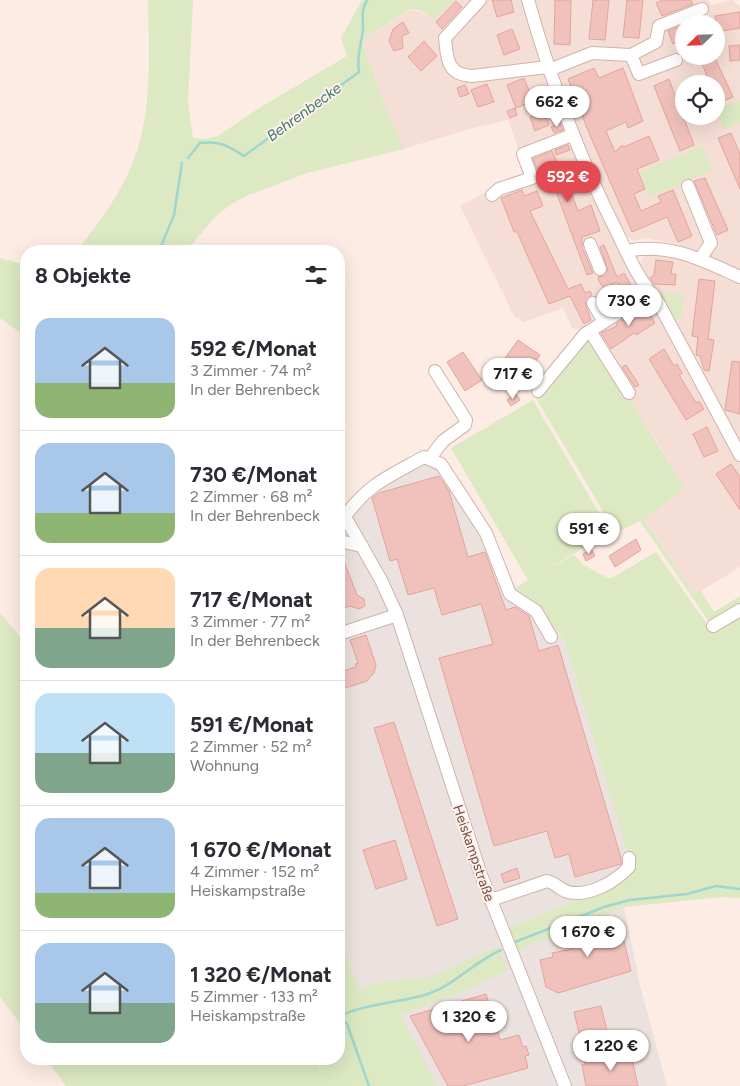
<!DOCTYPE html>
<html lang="de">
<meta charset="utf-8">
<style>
body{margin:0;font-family:Figtree,sans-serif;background:#f7f7f7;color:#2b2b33;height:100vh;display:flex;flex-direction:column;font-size:19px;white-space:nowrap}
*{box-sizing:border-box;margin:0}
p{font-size:16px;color:#7c7c81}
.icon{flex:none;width:28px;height:28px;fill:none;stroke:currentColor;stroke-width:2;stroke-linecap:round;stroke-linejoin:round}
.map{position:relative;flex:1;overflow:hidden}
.sheet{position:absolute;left:20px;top:245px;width:325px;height:820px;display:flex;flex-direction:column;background:#fff;border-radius:20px;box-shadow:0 5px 20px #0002}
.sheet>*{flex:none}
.needle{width:32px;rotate:247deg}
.tools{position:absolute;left:675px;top:15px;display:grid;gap:10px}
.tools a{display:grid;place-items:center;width:50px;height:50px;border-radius:50%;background:#fff;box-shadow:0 5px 20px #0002;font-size:25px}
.price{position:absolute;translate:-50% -42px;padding:0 11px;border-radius:18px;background:#fff;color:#222;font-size:16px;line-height:32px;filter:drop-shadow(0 1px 2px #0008)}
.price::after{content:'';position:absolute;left:50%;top:30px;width:15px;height:11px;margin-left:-8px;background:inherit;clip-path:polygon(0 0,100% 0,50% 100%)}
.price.on{background:#e44a51;color:#fff}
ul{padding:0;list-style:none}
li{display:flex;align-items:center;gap:15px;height:125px;padding:0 15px}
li+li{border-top:1px solid #e1e1e2}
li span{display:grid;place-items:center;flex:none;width:140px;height:100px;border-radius:15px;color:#555}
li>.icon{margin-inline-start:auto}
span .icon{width:60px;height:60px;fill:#fffc;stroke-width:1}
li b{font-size:21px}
h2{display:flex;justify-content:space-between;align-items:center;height:60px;padding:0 15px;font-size:21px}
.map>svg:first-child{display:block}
</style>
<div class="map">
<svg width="740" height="1086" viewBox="0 0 740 1086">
<rect width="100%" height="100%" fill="#fcece3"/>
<g fill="#f5ded5" fill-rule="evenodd">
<path d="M454,0H522L530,24L652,301L740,460V567L701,591L694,594L644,518L684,488L664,453L605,362L582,330L572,328L563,308L524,322L514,316L460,206L487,191L528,176L508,120L473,128L403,149L383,101L362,40L411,10L421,12L433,20Z"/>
<path d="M532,0H708L711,5L732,0L740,7V270L677,244L645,238L635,241L627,237L602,189L575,126ZM684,24H716V56H684ZM684,84H716V116H684Z"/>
<path d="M648,253H668L740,282V449L648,279L640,261Z"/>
</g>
<path fill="#ebe1de" d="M440,458L512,582L564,639L631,866L618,883L508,928L624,907L640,985L667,1086H437L401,1015L467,990L498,946L429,977L381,982L359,988L339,934V511L367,486L384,475Z"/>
<g fill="#dce9c2">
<path d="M148,0H193L188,102L193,138L204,139L218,136L259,108L347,56L341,38L362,0H455L433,20L422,11L411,9L362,40L383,101L404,149L307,173L249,195L231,204L214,218L186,251H77C94,228 113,204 126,178C154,123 149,59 148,0Z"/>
<path d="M740,100V123L724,129L716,110Z"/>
<path d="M702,146L712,170L650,197L640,172Z"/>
<path d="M0,258L26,265V337L0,318Z"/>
<path d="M657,292L684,295L681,319H673Z"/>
<path d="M585,335L606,362L685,488L644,519L694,594L701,591L714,612L740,596V608L710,623L640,521L616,533L536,398Z"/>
<path d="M533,400L610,532L543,572L574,555L583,565L610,579L656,552L711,630L740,613V898L721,897L624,907L517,951L508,928L618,883L631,866L564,639L517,587L528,580L451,448Z"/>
<path d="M0,613L26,644V1031L0,997Z"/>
<path d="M339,935L359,988L381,982L429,977L498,946L508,970L467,990L401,1015L437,1086H66L46,1059H317L320,1075L318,1059H339Z"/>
</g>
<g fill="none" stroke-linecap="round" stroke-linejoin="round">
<g stroke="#9fd6d0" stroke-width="2.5">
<path d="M188,158L200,143C221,141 226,145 244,156L359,72C356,56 362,43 363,28C363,16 361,10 367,0"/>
<path d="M159,251L174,215L182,163"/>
<path d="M515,942L604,907L630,900L687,894L716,886L740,889"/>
<path d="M339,1009L341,1018L347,1024L369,1086"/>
<path d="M341,1015C369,1003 399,1003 428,994C456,984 474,962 501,950"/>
</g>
</g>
<g fill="#f1c2bb" stroke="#e3a49c">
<path d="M492,0H511L514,12L497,17Z"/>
<path d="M555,0H571L570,45L554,44Z"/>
<path d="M593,0H609L605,40L589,39Z"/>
<path d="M627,0H643L639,38L623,37Z"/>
<path d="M663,0H691L693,4L662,16L656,3Z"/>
<path d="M456,1L462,7L442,29L436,22Z"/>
<path d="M740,12V28L717,32L715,16Z"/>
<path d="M403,22L409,33L402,36L403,48L394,51L389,41L393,29Z"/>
<path d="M684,25V39L673,44L668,31Z"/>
<path d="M512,29L520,49L504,55L497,35Z"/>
<path d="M424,41L437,56L421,71L408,57Z"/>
<path d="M740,45V60L730,61L729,46Z"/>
<path d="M699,56H714L733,97L718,103L716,84H710Z"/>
<path d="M594,68L599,78L623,68L643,121L628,128L626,122L606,131L615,152L622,145L624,147L649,136L659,160L637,169L645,189L634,194L641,211L661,202L658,196L673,190L692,236L678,242L667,217L632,232L589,133L568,79Z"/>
<path d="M524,78L533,101L516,108L507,85Z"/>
<path d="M669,79L694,145L680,151L654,86Z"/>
<path d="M487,84L494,102L478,107L471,90Z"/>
<path d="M465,85L469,94L460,97L457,88Z"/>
<path d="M515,108L517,115L510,118L507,111Z"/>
<path d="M544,112L549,125L535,131L530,117Z"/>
<path d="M560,123L563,130L554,133L551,127Z"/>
<path d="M731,133L740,154V189L718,138Z"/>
<path d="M568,145L570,150L556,155L555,150Z"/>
<path d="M552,151L567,184L579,179L582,187L571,192L578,211L591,205L600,231L582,237V247L593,273L587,275L555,189L546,192L533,159Z"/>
<path d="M705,178L728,230L717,235L694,181Z"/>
<path d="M522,190L524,196L537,191L543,206L530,211L568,289L581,284L585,293L590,291L592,295L585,303L591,320L584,324L570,296L549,304L517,232H514L501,198Z"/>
<path d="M604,245L617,277L624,273L634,290L624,296L617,282L604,289L599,281L598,277L603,276L608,270L600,247Z"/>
<path d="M656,260L673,262L671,274H676L675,285L654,284L650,278L654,275Z"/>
<path d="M699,279L715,281L708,339L714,340L709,371L704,370L700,356L696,355L698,337L692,336Z"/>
<path d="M650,305L654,312L650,315L655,323L636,335L634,333L611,349L601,333L617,326L616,324Z"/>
<path d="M518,340L540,355L525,377L503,361Z"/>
<path d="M664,349L674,366L677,364L682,373L679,375L696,403L699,401L704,409L686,420L649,359Z"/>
<path d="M463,352L482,380L465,391L447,362Z"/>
<path d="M732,361L740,362V414L725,410Z"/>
<path d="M626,365L639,385L635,387L622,367Z"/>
<path d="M516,394L520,400L511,406L507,400Z"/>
<path d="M707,427L718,451L704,457L693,434Z"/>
<path d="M731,464L740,477V510L716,474Z"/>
<path d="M439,476L449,491L468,557L485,552L506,610L515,607L529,616L539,651L558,645L621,858V864L575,877L569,854L555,858L547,831L494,846L439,658L493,644L481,604L442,615L434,588L408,595L397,559L390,561L372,498L379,493Z"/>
<path d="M636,539L641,550L615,567L609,556Z"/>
<path d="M339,549L357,595L364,599L365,606L359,609L350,606L339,610Z"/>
<path d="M591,549L595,556L586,561L583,554Z"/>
<path d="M366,635L376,665L374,673L367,681L339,690V672L356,667L355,664L358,663L350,640Z"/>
<path d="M394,722L458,919L437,926L374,728Z"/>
<path d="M395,840L407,879L376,889L363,850Z"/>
<path d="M517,868L520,878L504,883L501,874Z"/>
<path d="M619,920L631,971L558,993L546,987L540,960L553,957L552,953L572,949V944L580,942L575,928Z"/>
<path d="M486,994L500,1040L519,1035L523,1047L526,1046L529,1055L525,1056L528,1068L463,1086H448L410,1016Z"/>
<path d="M601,1006L608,1035L581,1041L574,1012Z"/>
<path d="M631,1054L638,1086H586L582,1065L585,1064V1061L593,1059L594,1062Z"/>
</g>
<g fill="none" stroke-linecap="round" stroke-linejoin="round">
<g stroke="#cfb3ad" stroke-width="14">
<g id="minor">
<path d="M480,0L445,38C447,59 447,75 472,76L547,67"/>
<path d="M528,0C551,81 578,155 616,230C628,255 639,281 658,302L740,455"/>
<path d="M631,55L639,74L676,60"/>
<path d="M549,70L592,53L631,55L656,42L659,26L702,9"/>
<path d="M688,186L711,243L700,259"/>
<path d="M492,195L499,189L532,178L523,154L572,135"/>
<path d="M590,244L600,269"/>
<path d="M626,251C669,242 702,260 740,277"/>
<path d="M593,303L604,322"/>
<path d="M590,331L629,393"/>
<path d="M538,391L585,334L650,293"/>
<path d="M430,458L443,441L465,425L466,420L435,371"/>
<path d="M339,518L348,522L381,580L397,615L481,875L565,1086"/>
<path d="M344,518C366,485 390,476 424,457L441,464L486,533L510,594L536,611L551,637"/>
<path d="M339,541L362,546"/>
<path d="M713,626L740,610"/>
<path d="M339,634L397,615"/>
<path d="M491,900L547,881C556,883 560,890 568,892C589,897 615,882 629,867V858"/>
</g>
</g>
<use href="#minor" stroke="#fff" stroke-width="12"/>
</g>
<g text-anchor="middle" stroke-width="4" stroke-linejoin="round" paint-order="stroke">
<g font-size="14" fill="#734d4a" stroke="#fff1e9">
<text transform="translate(474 853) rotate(71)" y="5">Heiskampstraße</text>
</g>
<g font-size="15" font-style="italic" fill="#3e7872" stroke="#fff1e9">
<text transform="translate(304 112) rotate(-36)" y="5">Behrenbecke</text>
</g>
</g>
</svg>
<div class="tools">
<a><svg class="needle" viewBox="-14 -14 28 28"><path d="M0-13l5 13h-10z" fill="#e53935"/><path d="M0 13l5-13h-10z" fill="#7c7c81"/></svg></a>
<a><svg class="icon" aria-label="locate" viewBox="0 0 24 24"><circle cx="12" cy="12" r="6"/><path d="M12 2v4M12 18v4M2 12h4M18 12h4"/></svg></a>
</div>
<b class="price" style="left:557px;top:128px">662 €</b>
<b class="price on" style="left:568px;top:203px">592 €</b>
<b class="price" style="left:629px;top:327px">730 €</b>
<b class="price" style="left:513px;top:400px">717 €</b>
<b class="price" style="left:589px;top:555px">591 €</b>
<b class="price" style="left:588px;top:958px">1 670 €</b>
<b class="price" style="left:469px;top:1043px">1 320 €</b>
<b class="price" style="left:611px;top:1072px">1 220 €</b>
<section class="sheet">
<h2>8 Objekte<svg class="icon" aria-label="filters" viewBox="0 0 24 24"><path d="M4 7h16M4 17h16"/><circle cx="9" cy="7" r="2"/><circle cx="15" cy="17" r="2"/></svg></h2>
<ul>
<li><span style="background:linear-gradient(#a9c7e8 65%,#8fb573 0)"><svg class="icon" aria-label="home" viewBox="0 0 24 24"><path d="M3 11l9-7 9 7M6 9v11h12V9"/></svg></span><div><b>592 €/Monat</b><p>3 Zimmer · 74 m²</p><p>In der Behrenbeck</p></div></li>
<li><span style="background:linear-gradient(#a9c7e8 70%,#8fb573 0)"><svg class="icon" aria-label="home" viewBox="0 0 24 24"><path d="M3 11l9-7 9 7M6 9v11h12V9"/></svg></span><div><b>730 €/Monat</b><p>2 Zimmer · 68 m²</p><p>In der Behrenbeck</p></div></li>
<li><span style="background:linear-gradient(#ffd9b3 60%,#7fa58c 0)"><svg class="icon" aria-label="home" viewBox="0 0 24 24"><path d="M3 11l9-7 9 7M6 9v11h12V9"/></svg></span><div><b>717 €/Monat</b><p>3 Zimmer · 77 m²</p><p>In der Behrenbeck</p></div></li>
<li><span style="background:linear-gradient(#bfe0f5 60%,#7fa58c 0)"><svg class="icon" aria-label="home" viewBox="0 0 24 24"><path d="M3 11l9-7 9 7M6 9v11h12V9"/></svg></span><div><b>591 €/Monat</b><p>2 Zimmer · 52 m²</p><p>Wohnung</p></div></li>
<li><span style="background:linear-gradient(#a9c7e8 75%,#8fb573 0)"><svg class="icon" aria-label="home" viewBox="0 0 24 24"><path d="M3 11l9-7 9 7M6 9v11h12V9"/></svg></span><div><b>1 670 €/Monat</b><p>4 Zimmer · 152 m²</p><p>Heiskampstraße</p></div></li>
<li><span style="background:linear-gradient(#a9c7e8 60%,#7fa58c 0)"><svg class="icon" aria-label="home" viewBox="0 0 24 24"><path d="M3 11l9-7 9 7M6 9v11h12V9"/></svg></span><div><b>1 320 €/Monat</b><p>5 Zimmer · 133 m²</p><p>Heiskampstraße</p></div></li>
</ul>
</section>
</div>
